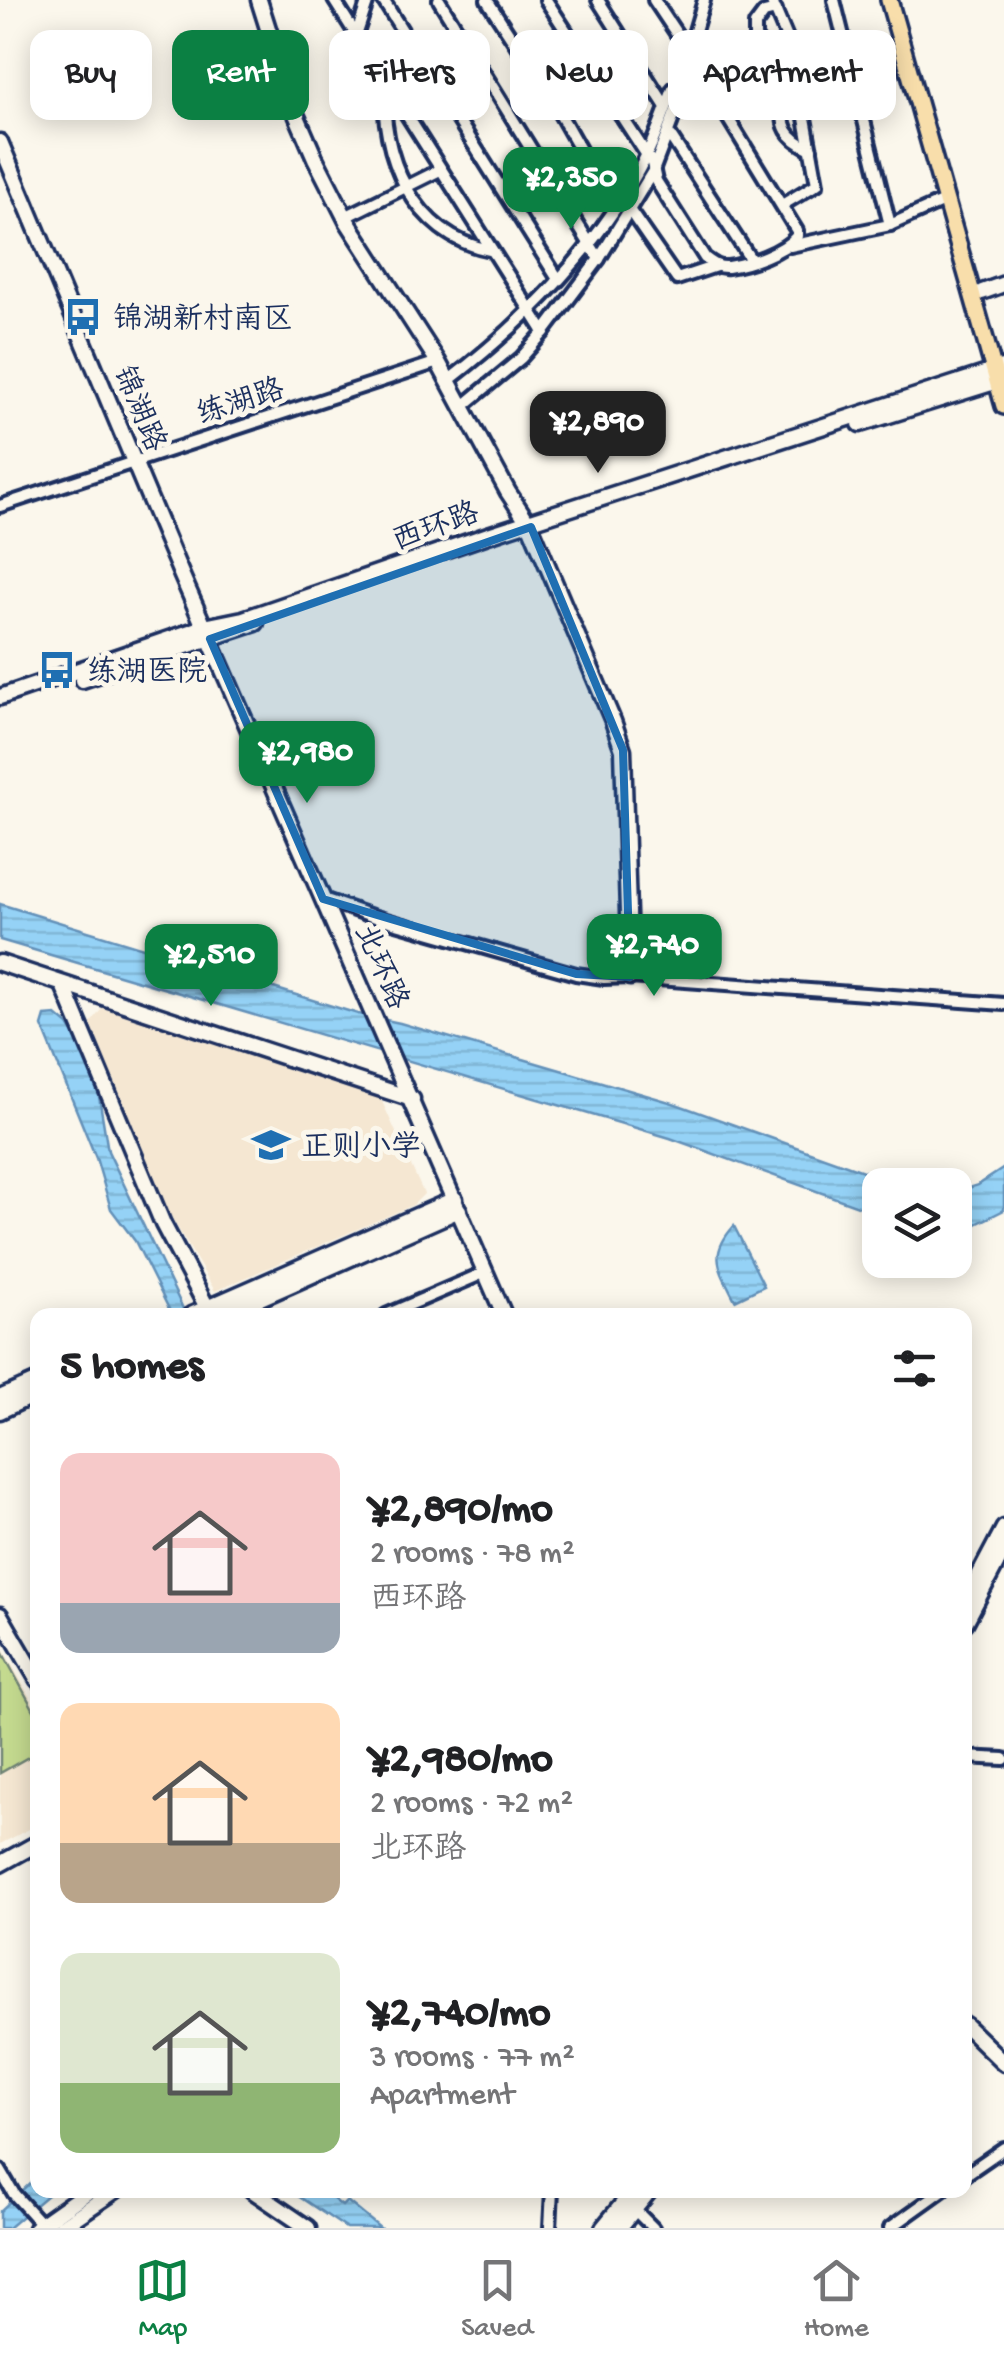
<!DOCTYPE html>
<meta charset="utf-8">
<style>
body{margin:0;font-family:"Gochi Hand","LXGW WenKai TC",sans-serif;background:#f2f2f2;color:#202124;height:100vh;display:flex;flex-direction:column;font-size:38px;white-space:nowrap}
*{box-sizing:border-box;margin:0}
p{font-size:32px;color:#757577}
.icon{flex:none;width:55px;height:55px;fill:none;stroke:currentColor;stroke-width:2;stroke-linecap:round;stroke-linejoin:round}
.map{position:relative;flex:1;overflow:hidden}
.side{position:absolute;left:30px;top:1308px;width:942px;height:890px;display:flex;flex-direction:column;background:#fff;border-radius:20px;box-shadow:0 5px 25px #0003}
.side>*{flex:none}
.top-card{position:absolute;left:30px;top:30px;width:945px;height:90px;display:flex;gap:20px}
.tools{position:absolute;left:862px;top:1168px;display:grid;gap:20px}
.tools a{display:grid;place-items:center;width:110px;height:110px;border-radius:20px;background:#fff;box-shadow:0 5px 25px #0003;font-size:50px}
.price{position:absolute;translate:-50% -85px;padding:0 22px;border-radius:20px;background:#0b8043;color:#fff;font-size:32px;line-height:65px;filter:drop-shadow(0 2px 5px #0008)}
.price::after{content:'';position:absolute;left:50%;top:60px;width:30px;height:22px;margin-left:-15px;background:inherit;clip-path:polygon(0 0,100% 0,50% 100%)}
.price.current{background:#222;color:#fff}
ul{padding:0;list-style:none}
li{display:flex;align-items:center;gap:30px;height:250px;padding:0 30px}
li span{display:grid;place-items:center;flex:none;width:280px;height:200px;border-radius:20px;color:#555}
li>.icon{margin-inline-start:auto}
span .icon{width:120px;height:120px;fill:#fffc;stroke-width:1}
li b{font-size:42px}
h2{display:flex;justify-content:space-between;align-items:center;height:120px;padding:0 30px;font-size:42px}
.pill{padding:0 35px;border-radius:20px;background:#fff;box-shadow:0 5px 25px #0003;font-size:35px;line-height:90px}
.pill.current{background:#0b8043;color:#fff}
.dock{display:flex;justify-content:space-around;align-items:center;height:140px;border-top:2px solid #e0e0e0;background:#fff;font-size:28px;color:#757577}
.dock a{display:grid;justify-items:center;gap:5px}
.dock .current{color:#0b8043}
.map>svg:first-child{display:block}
</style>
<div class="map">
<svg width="1004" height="2228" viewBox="0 0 1004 2228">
<defs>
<pattern id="water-rules" width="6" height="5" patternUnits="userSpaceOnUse" patternTransform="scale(2.5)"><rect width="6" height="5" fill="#95d2f6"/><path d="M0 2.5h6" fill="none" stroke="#80b5d5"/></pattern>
</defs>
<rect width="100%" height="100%" fill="#fbf7ec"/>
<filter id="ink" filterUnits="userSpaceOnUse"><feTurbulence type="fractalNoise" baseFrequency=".01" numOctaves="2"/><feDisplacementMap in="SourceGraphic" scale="20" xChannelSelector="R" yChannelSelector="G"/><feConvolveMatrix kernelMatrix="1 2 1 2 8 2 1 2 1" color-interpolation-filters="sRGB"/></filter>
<g filter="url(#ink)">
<g fill="#f5e7d2">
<path d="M103,1007L256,1053L380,1097L424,1194L413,1205L215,1291L170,1215L93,1037L91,1023Z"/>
<path d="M0,1644L38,1711L37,1825L0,1844Z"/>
</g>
<path fill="#c4da8f" stroke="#708476" stroke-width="2.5" d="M0,1648L37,1716V1752L0,1773Z"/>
<g fill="url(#water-rules)" stroke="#6491b9" stroke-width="2.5">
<path d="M0,904L358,1014L400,1023L673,1103L902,1185H880V1214L670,1138L0,940Z"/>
<path d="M56,1015L68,1025L88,1057L96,1078L108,1151L186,1315H172L135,1241L111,1209L96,1158L42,1026L45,1016Z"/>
<path d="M1004,1168V1210L976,1224L955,1226V1192L978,1185Z"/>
<path d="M734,1226L764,1286L735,1300C719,1268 708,1255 734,1226Z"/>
<path d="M37,2176L38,2190H53L8,2228H0V2211Z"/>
<path d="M289,2190H322L342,2206L347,2201L380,2228H346Z"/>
</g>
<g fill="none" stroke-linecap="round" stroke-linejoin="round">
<g stroke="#1b2f5e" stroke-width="18">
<g id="street">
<path d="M334,0L544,332"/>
<path d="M383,0L558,279"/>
<path d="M439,0L599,259"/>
<path d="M487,0L552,100L613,208"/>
<path d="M546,0L652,163L656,181L705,258C712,263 718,268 728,267C749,264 784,252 797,236V231L690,56"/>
<path d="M598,0L666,107"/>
<path d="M654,0L690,54"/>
<path d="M771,0L793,52L817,184L782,205"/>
<path d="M776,10L764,13L755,25V37L795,96L787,100C777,125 788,139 811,149"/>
<path d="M356,36L368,0"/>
<path d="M385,82C379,154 413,236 490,250"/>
<path d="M669,134L751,260"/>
<path d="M630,211L677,279L716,266"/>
<path d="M345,217L440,170"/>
<path d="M890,225L946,200"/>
<path d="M790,246L890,225L834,0"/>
<path d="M448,381C525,322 604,242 647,154C657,133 665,111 673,89L680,82L704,0"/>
<path d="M462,407L521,358L544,332L599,259L653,171L683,92L680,82"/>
<path d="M0,506L438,362"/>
<path d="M323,899L372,916L576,974L604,978L630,977L1004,1004"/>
<path d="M386,1315L486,1272"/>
<path d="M965,1757L1004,1759"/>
<path d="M0,2170L14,2194L41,2224"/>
<path d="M965,2175L1004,2148"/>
<path d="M630,2205L653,2228"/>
<path d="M550,2228L552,2190"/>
<path d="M890,2228L943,2190"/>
</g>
</g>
<g stroke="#1b2f5e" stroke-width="21">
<g id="secondary">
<path d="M259,0L292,105L315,158L347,221L438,362L508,492L531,527L613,721L623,750L630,977"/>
<path d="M0,142L182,576L504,1315"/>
<path d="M982,292L1004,284"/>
<path d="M860,424L1004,379"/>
<path d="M82,680L256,623"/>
<path d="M0,697L204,627L243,619L488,535L1003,368"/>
<path d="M0,963L412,1099"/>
<path d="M63,985L163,1224L211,1315"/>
<path d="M191,1315L455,1199"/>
<path d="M222,1315L459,1210"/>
<path d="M0,1398L38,1381"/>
<path d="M0,1411L38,1393"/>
<path d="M965,1602L1004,1528"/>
<path d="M0,1615L38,1680"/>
<path d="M965,1623L1004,1549"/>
<path d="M0,1864L38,1843"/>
<path d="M965,2025L1004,2063"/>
<path d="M252,2190L308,2228"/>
<path d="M36,2228L90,2190"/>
<path d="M60,2228L116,2190"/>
<path d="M603,2228L634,2190"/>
<path d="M619,2228L650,2190"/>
</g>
</g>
<g stroke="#1b2f5e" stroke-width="22">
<path id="primary" d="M889,0L1004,406"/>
</g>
<use href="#street" stroke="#fbf7ec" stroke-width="10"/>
<use href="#secondary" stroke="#fbf7ec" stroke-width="14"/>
<use href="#primary" stroke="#f8deab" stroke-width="15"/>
</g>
</g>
<path fill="#1f6fb2" fill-opacity="0.2" stroke="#1f6fb2" stroke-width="8" stroke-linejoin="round" d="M531,527L623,750L630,977L576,974L323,899L210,639Z"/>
<defs>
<g id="bus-bare" transform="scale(3)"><path d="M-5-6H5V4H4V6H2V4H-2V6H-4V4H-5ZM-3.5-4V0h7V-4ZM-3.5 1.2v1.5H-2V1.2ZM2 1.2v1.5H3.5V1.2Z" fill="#1f6fb2" stroke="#fbf7ec" stroke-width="2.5" paint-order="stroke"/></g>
<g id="school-bare" transform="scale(3)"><path d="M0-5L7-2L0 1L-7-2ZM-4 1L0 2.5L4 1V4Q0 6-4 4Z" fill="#1f6fb2" stroke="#fbf7ec" stroke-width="2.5" paint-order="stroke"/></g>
</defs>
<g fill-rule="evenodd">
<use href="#bus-bare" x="83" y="317"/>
<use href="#bus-bare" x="57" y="670"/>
<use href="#school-bare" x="271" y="1145"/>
</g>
<g text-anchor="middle" stroke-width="10" stroke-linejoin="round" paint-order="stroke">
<g font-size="30" fill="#1b2f5e" stroke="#fbf7ec" text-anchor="start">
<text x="113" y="327">锦湖新村南区</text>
<text x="87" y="680">练湖医院</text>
<text x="301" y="1155">正则小学</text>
</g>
<g font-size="30" fill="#1b2f5e" stroke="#fbf7ec">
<text transform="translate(240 400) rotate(-18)" y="10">练湖路</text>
<text transform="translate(141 408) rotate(67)" y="10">锦湖路</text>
<text transform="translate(435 525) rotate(-20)" y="10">西环路</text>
<text transform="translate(383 966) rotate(66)" y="10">北环路</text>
</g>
</g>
</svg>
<div class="tools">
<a><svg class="icon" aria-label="layers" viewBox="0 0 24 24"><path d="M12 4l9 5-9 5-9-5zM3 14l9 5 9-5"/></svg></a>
</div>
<b class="price" style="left:571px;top:232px">¥2,350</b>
<b class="price current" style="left:598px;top:476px">¥2,890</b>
<b class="price" style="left:307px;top:806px">¥2,980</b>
<b class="price" style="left:654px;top:999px">¥2,740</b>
<b class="price" style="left:211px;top:1009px">¥2,510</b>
<div class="top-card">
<a class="pill">Buy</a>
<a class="pill current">Rent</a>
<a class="pill">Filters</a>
<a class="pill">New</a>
<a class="pill">Apartment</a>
</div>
<section class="side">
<h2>5 homes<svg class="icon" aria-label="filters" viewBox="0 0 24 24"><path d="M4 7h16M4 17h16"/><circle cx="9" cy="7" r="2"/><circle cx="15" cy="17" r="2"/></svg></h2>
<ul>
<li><span style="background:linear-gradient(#f6c9c9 75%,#9aa5b1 0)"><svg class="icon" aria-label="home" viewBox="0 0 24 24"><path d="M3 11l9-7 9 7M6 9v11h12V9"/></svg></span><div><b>¥2,890/mo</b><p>2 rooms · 78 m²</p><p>西环路</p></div></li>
<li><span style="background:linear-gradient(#ffd9b3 70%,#b9a48a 0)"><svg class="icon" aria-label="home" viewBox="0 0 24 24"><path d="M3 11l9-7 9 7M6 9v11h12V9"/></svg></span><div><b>¥2,980/mo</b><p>2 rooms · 72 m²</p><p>北环路</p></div></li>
<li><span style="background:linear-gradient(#dfe7d0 65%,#8fb573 0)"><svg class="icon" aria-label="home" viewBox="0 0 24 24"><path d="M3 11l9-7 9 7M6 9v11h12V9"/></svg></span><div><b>¥2,740/mo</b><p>3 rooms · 77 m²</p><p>Apartment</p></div></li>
</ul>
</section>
</div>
<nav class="dock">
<a class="current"><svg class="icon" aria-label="map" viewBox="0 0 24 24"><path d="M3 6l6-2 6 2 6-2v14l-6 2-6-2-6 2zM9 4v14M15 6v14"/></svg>Map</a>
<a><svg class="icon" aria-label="saved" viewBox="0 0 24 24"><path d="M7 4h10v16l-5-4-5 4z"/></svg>Saved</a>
<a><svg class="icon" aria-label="home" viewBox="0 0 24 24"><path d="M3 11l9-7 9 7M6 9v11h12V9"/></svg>Home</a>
</nav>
